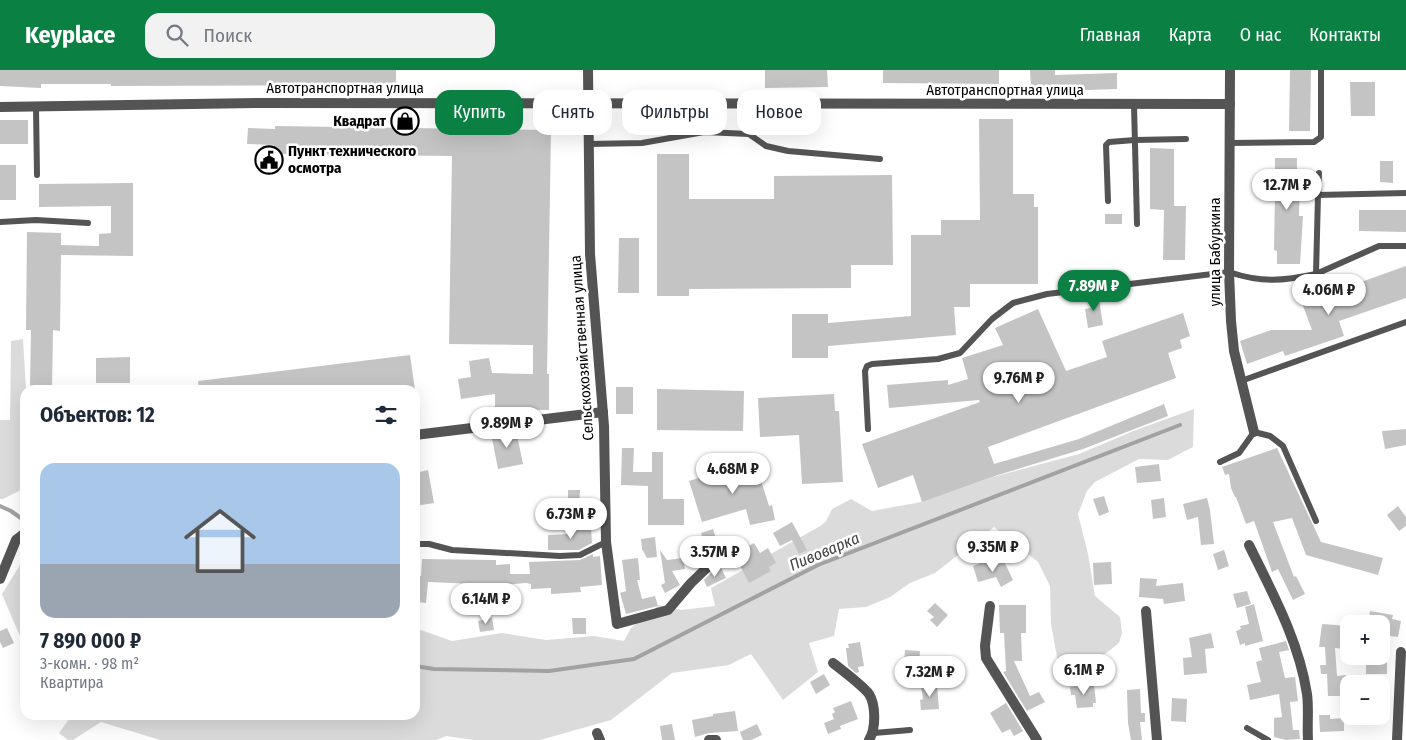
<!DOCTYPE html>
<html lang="ru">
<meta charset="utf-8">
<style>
body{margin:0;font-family:"Fira Sans Condensed",sans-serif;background:#f2f2f3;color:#1f2937;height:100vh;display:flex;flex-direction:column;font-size:19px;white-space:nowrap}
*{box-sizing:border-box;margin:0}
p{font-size:16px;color:#747a83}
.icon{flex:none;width:28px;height:28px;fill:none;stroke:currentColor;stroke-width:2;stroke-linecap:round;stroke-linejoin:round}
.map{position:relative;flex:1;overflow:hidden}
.drawer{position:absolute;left:20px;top:315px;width:400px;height:335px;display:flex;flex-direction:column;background:#fff;border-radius:15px;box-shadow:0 5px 20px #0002}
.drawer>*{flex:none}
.top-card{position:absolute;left:435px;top:20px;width:475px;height:45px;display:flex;gap:10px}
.fabs{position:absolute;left:1340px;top:545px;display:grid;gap:10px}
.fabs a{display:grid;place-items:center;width:50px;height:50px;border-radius:10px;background:#fff;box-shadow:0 5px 20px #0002;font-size:25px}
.price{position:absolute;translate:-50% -42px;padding:0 11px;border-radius:18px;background:#fff;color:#222;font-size:16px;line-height:32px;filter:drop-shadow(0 1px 2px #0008)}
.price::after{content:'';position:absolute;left:50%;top:30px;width:15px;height:11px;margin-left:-8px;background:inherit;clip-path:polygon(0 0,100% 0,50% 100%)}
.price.current{background:#0b8043;color:#fff}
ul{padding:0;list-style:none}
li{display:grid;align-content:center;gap:10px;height:265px;padding:0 20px}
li+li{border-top:1px solid #e0e1e3}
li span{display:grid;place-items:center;height:155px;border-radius:15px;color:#555}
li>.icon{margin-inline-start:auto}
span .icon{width:90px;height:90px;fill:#fffc;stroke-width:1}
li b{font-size:21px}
h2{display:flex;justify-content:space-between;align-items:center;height:60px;padding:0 20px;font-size:21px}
.chip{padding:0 18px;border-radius:15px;background:#fff;box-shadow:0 5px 20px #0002;font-size:18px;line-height:45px}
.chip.current{background:#0b8043;color:#fff}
header{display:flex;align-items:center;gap:30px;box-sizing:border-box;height:70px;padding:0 25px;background:#0b8043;color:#fff}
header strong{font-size:24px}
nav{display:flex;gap:28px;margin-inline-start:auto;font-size:18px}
.search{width:350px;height:45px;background:#f2f2f3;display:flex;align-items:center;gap:12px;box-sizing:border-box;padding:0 18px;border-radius:15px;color:#747a83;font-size:19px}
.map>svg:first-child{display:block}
</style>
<header>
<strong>Keyplace</strong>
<div class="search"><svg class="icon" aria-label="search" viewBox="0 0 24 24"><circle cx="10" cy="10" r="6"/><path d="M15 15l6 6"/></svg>Поиск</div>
<nav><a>Главная</a><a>Карта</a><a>О нас</a><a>Контакты</a></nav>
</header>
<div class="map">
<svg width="1406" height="670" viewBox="0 0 1406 670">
<rect width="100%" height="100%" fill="#fff"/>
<g fill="#dbdbdb">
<path d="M23,269L26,320L25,418L3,429H0V350H10L11,271Z"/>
<path d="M1194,339L1193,377L1168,390L1139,389L1095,412L1087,421L1078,444L1088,484L1095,526L1120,547L1122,563L1119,573L1101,587L1089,602L1077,605L1068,604L1059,598L1051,554L1050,516L1038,492L994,457L935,503L910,513L890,527L866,537L839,539L834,566L809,573L818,602L783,630L751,584L729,595L672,603L611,650L565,663L540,670H474L446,666L436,670H160L101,652L73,670H68L59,663L72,645H415V558L452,571L502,563L546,570L594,566L624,571L631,558L659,535L681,540L715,536L711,518L822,455L826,451L832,439L851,429L872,441L921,432L993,407L1079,384L1136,360Z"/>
<path d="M25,487V578L2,524Z"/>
</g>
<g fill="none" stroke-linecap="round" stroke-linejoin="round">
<g stroke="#a2a2a2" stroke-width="4">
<path d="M0,436L11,441L25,451"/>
<path d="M415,596L434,599L549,601L634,589L818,495L1180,355"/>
</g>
</g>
<g fill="#c4c4c4">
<path d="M0,0H396V15L111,16V14H41V18L0,16Z"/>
<path d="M765,0H827L828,17L765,18Z"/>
<path d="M883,0H999V14L883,13Z"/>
<path d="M1030,0H1055V5L1117,3V19L1060,21V17L1031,18Z"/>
<path d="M1290,0H1311L1310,61H1289Z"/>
<path d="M1350,12H1375V46H1351Z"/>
<path d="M979,49H1013V124H1034V137H1038V214H970V237H954L956,265L828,276V288H792V244H828V253L911,246V165H941V150H980Z"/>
<rect x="0" y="50" width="28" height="24"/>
<path d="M275,56L551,60L547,304H549V340L495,339V324L461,329L458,309L471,307L469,291L489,288L492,303L533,304V275L449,274L452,86L274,84V75L247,74L248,58L275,59Z"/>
<path d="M1150,78L1174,79V136H1186L1185,190H1163L1164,140L1150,139Z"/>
<path d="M657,84H689V129H774V106L892,105L893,195H851V218L689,219V226H657Z"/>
<path d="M1275,88H1297V102H1300L1299,146H1303L1300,194H1277V181L1274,180L1275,124L1272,123L1273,100H1275Z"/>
<path d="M1380,91H1393V113L1380,112Z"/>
<rect x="0" y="95" width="16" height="35"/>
<path d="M133,113V186L61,185L60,261L53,260L52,319L30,318L31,260H26L27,162L61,163V175L99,176V164L111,163V136L39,137V114Z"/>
<path d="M1359,140H1406V162L1359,161Z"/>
<rect x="1105" y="144" width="17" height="10"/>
<path d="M619,168H639V223H618Z"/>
<path d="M1406,196V228L1339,251L1344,266L1285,286L1283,281L1247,294L1240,271L1271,260H1312L1302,233Z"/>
<path d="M1098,223L1103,255L1088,258L1085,239L1091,238L1089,224Z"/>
<path d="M1038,239L1066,301L1107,287L1102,271L1183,243L1190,266L1180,270L1182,278L1168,283L1176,308L988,377L994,394L1079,369L1164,334L1168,346L1083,379L998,405L922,432L913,405L878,418L862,374L980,332L979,330L889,338L887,315L948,310V315L968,309L962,288L1003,275L995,258Z"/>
<path d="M410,285L415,320H199L198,311Z"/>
<path d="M130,287V313H96V288Z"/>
<rect x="616" y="317" width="17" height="27"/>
<path d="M657,319L744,321L743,361L657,360Z"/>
<path d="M834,324L835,341H839L843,412L802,414L799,365L760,367L758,328Z"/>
<path d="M1406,359V375L1385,379L1382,361Z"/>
<path d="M516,360L523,394L498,399L491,363Z"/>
<path d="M622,378H634L633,402H652V382H663V429H684V455H648V416L621,415Z"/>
<path d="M1277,378L1321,472L1383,488L1378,505L1306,485L1292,448L1273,452L1294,507L1296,506L1305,524L1293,530L1278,499L1272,502L1254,451L1246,454L1236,427H1235L1231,418L1229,404L1225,405L1222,397Z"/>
<path d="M755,391L769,436L772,435L775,450L750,455L746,439L702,452L689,411Z"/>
<path d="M1159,394L1161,411L1137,413L1135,397Z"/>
<path d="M428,400L434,433L415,436V403Z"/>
<path d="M568,420H580L579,442H568Z"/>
<path d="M1104,426L1109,442L1099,446L1093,429Z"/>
<path d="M1164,428L1166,447L1153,449L1151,430Z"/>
<path d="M1207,428L1210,440L1214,474L1201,475L1198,447L1187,450L1183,434Z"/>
<path d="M1398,436L1406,447V456L1399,461L1387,445Z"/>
<path d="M792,452L807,480L799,484L792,470L780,476L773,463Z"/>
<path d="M591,457L592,473L579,480H548V465L569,464L568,459Z"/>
<path d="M713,459L719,478L707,482L701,463Z"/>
<path d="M655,467L657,487L647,488L642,479L641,469Z"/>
<path d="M754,473L760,483L768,478L776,493L769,497L771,501L749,513L734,484Z"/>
<path d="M660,480L667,490L683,488L685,499L672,501L680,515L665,523L661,515L665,513Z"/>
<path d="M1224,480L1229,496L1218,500L1213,484Z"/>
<path d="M593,484V487L600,486L602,515L580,517L581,522L551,524V518L531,519V514L526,513L500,515L428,512L426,533L417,532L418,518H415V506H421L422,489L496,490V495L510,494V504H530L529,492L580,490Z"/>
<path d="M638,488L640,510H637L642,529L655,526L658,536L626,544L620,523L626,521L622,490Z"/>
<path d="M986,491L989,498L1004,491L1013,510L1001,517L996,507L978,512L973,496Z"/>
<path d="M1111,492L1112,514L1094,515L1093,493Z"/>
<path d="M721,498L726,508L707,517L704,510L712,502Z"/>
<path d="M1140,508L1157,509L1156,516L1183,513L1185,531L1164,534L1163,529L1139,527Z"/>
<path d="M1247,521L1251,534L1237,538L1233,524Z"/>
<path d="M935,533L948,545L937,557L930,550L934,547L927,541Z"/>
<path d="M1254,534L1263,571L1245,576V573L1240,575L1236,561L1241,559L1240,556L1249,554L1245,537Z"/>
<path d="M999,535H1026V563H1021L1022,591H1014L1030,626L1039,622L1045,632L1027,641L1003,602L1006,601L1004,563H1000Z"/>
<path d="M1370,541L1393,545L1392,549L1401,551L1398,567L1381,565V554H1368Z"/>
<path d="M492,548L494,560L480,562L478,551Z"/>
<path d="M572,548H586V564H573Z"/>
<path d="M1322,554L1349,556L1346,579L1335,578L1337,606L1346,605V626H1328L1327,604H1321L1320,595H1326L1325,577H1319Z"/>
<path d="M7,558L14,573L3,578L0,572V561Z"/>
<path d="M1211,563L1214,578L1205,579L1207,603L1184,605L1183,588L1192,587L1189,568Z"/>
<path d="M1286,571L1289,580L1279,582L1285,608L1295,607L1298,631L1290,632L1293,660H1299L1300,669L1286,670L1274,667V648L1282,647L1279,624L1250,630L1247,615L1261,612L1256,592L1262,590L1259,578Z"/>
<path d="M860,572L864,596L858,597L859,602L856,603L848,596L846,578H849L848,574Z"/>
<path d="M905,580L920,581L919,597L904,596Z"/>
<rect x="1366" y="590" width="21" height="14"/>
<path d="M824,604L830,615L816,624L810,612Z"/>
<path d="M1094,614L1096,633H1093V637L1077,638L1075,625H1071L1070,617Z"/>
<path d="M937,615L939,639L921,640L920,630L923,629L921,616Z"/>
<path d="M1140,619L1141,643H1145V652H1140L1142,670H1131L1128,653L1127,620Z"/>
<path d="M1172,628L1187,629L1186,652L1171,651Z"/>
<path d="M851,631L858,649L840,656L841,659L828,664L824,653L834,649L832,644L835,642L833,638Z"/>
<path d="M1006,633L1023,661L1014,666L1010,659L1002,663L990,643Z"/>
<path d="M735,641L738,661L709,663L695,667L692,650L713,646V644Z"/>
<path d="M1319,645H1330V649L1344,648V661L1320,662Z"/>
<path d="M672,654L675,670H662L660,656Z"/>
<path d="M757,654L762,665L751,670H743L740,662Z"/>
</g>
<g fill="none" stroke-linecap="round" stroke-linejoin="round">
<g stroke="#545454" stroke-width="6">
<path d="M1134,35L1137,154"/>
<path d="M36,37L37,105"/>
<path d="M1230,73L1314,72L1321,67V0"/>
<path d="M588,74L642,73L704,62L749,64L766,76L788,81L880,89"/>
<path d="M1318,125L1319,103"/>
<path d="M1108,131L1106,75L1109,72L1135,70L1186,69"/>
<path d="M0,152L36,150L88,153"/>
<path d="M1316,204L1379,176H1406"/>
<path d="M1241,311L1406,252"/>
<path d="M868,359L865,301L867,296L872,294L938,289L960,283L992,249L1013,233L1047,224L1229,202C1261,213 1284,211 1316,204L1318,125L1406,123"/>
<path d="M1220,392L1239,383L1254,362L1270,366L1283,376L1316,451"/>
<path d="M415,474H429L452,480L560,486L580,485L606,472"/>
<path d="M1247,658L1268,670"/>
<path d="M874,663L910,660"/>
</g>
<g stroke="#545454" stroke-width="10">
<path d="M588,0L590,184L604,356L606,472L617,554L668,540L691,513L714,491"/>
<path d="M1230,0L1229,202L1231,251L1234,281L1254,362"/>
<path d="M0,37L257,33L1230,34"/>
<path d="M415,365L603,342"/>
<path d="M1249,475C1272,522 1299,571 1307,624C1309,639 1307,655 1308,670"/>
<path d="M0,509L16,470L25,463"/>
<path d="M990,536L985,576L986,588L1037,670"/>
<path d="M1146,541L1157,670"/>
<path d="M833,593C842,600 863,616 869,624C876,635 876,659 869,670"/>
<path d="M597,663L600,670"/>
<path d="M709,670H716"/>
<path d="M1397,670L1401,582"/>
</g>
</g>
<defs>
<g id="shop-ring" transform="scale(1.4375)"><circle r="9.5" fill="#fff" stroke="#000" stroke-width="1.5"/><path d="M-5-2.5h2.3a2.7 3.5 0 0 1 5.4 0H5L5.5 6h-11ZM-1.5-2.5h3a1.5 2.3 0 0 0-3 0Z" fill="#000"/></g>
<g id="civic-ring" transform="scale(1.4375)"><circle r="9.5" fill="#fff" stroke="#000" stroke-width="1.5"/><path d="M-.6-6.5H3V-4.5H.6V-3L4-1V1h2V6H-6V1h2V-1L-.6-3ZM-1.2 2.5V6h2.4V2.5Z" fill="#000"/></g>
</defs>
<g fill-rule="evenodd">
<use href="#shop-ring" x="405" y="51"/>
<use href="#civic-ring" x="269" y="90"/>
</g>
<g text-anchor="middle" stroke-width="5" stroke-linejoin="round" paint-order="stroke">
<g font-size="15" fill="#000" stroke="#fff">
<text x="345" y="23">Автотранспортная улица</text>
<text x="1005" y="25">Автотранспортная улица</text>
<text transform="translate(1215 182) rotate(-90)" y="5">улица Бабуркина</text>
<text transform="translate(582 278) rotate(-94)" y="5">Сельскохозяйственная улица</text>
</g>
<g font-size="15" font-weight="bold" fill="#000" stroke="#fff" text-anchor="end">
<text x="386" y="56">Квадрат</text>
<text x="288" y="86" text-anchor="start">Пункт технического<tspan x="288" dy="17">осмотра</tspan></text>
</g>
<g font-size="16" font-style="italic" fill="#434343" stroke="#fff">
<text transform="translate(824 481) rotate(-23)" y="6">Пивоварка</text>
</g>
</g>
</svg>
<div class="fabs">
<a>+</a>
<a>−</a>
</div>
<b class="price" style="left:1287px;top:141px">12.7M ₽</b>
<b class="price current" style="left:1094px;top:242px">7.89M ₽</b>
<b class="price" style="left:1329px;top:246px">4.06M ₽</b>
<b class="price" style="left:1019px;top:334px">9.76M ₽</b>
<b class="price" style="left:507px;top:379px">9.89M ₽</b>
<b class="price" style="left:733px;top:425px">4.68M ₽</b>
<b class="price" style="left:571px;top:470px">6.73M ₽</b>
<b class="price" style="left:993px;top:503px">9.35M ₽</b>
<b class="price" style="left:715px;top:508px">3.57M ₽</b>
<b class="price" style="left:486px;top:555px">6.14M ₽</b>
<b class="price" style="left:1084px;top:626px">6.1M ₽</b>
<b class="price" style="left:930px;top:628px">7.32M ₽</b>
<div class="top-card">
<a class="chip current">Купить</a>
<a class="chip">Снять</a>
<a class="chip">Фильтры</a>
<a class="chip">Новое</a>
</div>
<section class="drawer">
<h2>Объектов: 12<svg class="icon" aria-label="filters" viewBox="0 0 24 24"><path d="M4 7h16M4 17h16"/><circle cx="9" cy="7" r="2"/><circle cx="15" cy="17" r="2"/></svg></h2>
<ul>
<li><span style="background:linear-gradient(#a9c7e8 65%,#9aa5b1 0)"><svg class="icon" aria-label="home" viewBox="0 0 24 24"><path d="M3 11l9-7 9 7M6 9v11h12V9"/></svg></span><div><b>7 890 000 ₽</b><p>3-комн. · 98 m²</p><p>Квартира</p></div></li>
</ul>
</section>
</div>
